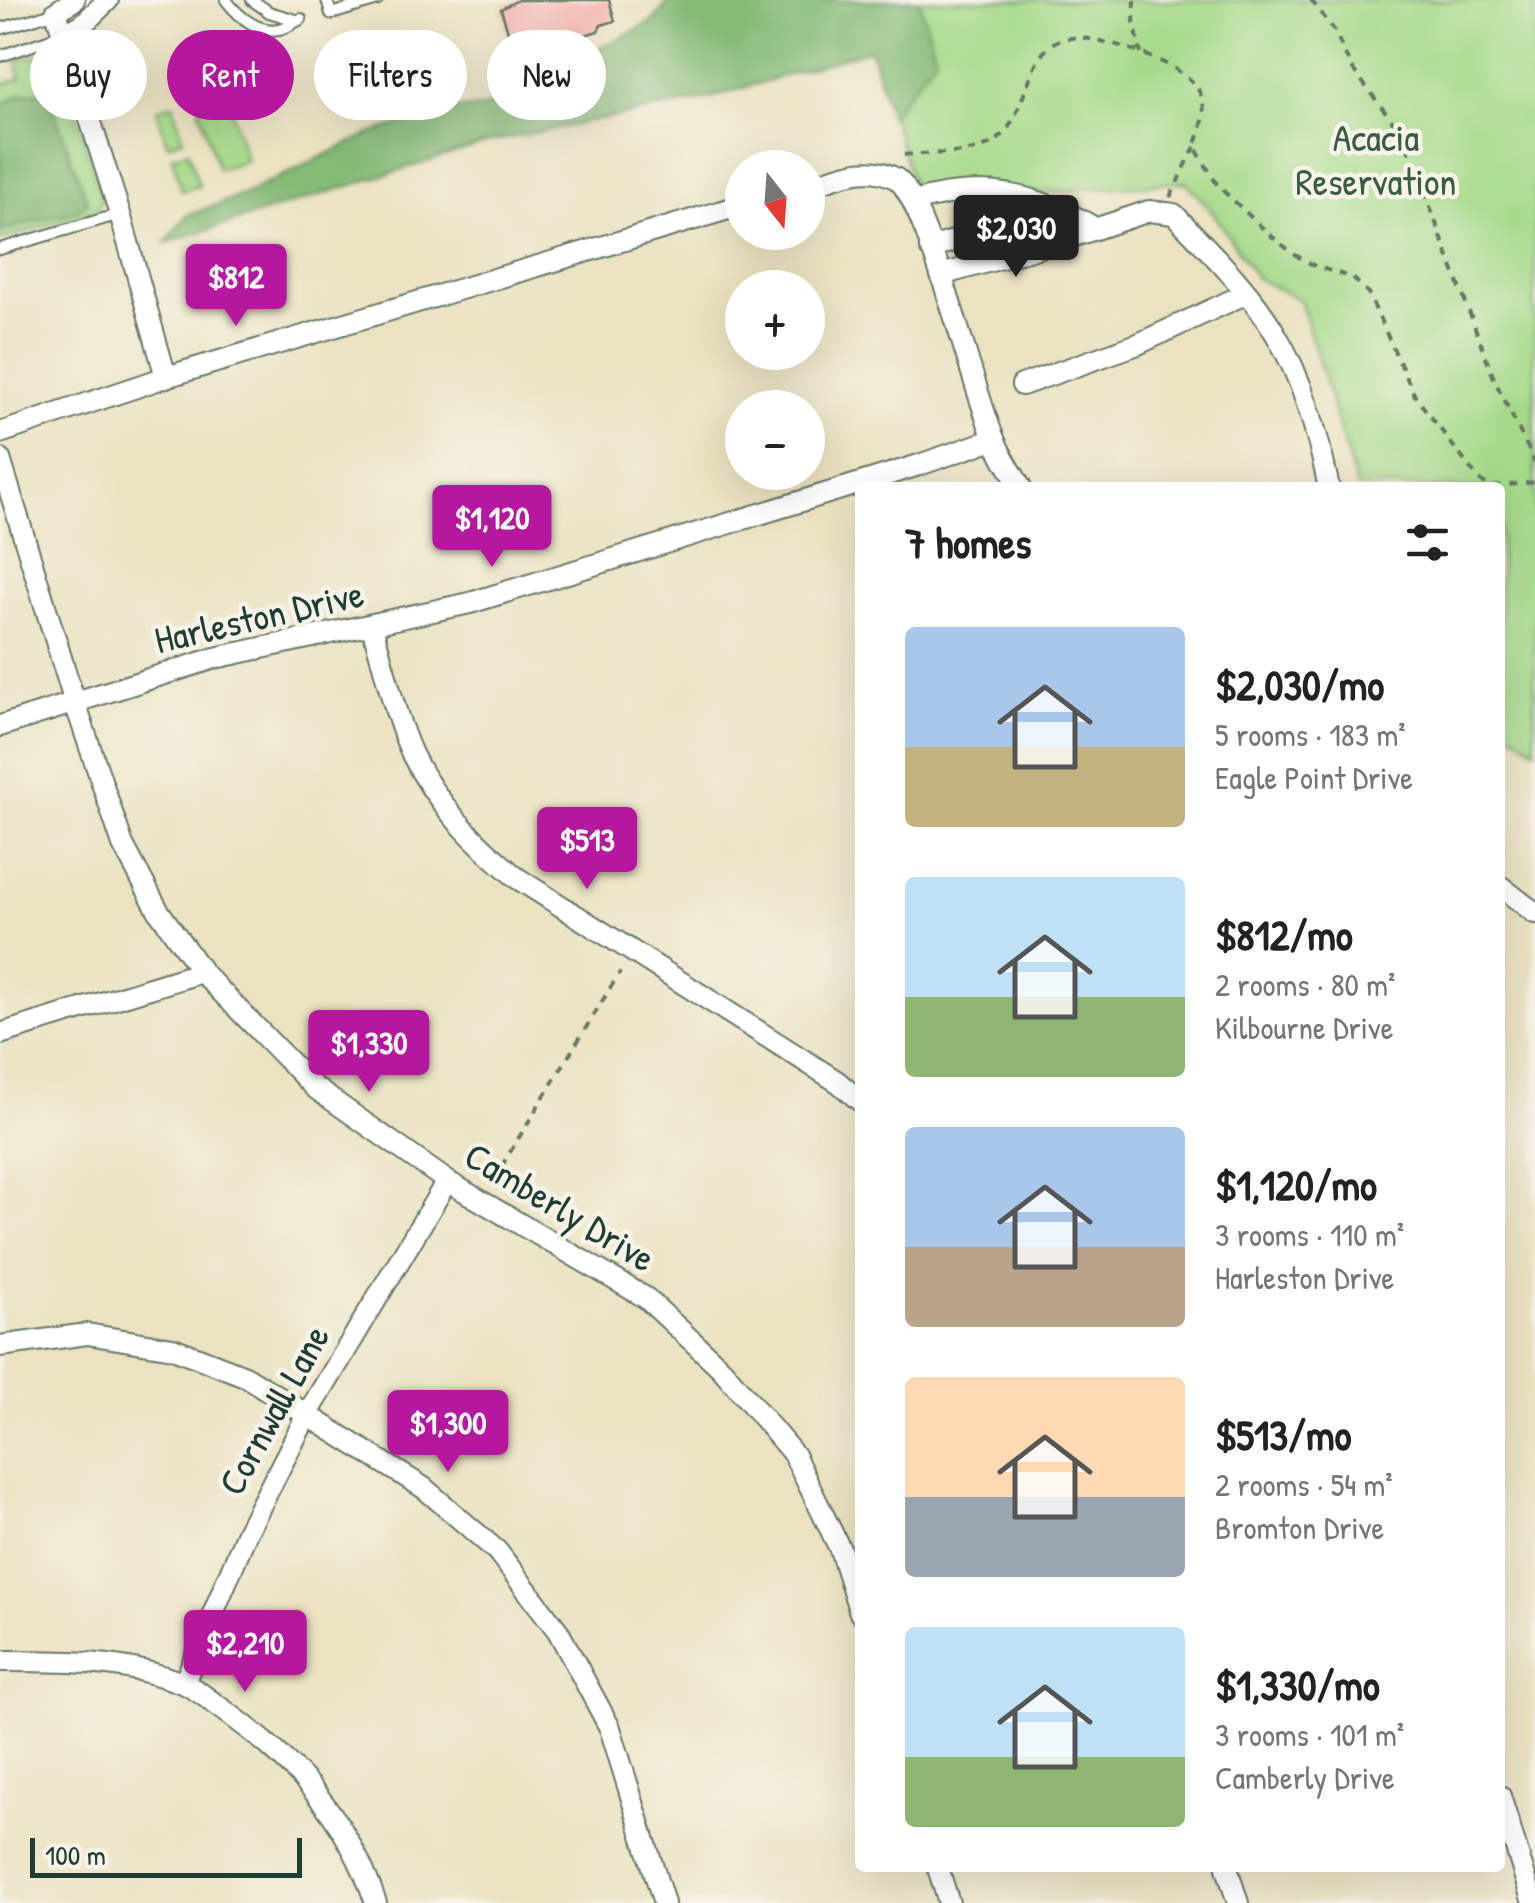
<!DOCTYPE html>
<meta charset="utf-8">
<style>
body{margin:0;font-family:"Patrick Hand",sans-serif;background:#f2f2f2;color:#222;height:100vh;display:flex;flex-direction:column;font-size:38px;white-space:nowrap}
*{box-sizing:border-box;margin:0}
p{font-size:32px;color:#767676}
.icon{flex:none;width:55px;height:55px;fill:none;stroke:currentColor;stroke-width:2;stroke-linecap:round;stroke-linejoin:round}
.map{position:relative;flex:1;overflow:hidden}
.panel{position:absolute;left:855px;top:482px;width:650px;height:1390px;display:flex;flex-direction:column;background:#fff;border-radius:10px;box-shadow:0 10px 40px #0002}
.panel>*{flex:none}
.guide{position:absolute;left:30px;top:30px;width:675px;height:90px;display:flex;gap:20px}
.needle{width:65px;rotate:163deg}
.buttons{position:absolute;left:725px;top:150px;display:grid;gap:20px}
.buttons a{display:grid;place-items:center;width:100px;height:100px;border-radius:50%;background:#fff;box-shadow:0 10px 40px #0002;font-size:50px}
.scale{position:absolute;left:30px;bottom:25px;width:272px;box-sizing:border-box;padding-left:10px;border:5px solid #1f3d34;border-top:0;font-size:28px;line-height:35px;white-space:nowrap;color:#1f3d34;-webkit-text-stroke:8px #f7f3e8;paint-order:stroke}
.price{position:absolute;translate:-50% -85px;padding:0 22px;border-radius:10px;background:#b5179e;color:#fff;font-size:32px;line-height:65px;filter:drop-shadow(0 2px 5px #0008)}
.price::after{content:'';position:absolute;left:50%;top:60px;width:30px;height:22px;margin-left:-15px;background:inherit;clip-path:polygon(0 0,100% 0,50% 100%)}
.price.on{background:#222;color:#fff}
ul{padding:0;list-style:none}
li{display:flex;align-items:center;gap:30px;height:250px;padding:0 50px}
li span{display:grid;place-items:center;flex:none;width:280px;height:200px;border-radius:10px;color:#555}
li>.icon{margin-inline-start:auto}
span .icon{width:120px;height:120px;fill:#fffc;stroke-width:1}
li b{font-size:42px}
h2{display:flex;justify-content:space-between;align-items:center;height:120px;padding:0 50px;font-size:42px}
.pill{padding:0 35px;border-radius:45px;background:#fff;box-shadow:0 10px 40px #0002;font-size:35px;line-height:90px}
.pill.on{background:#b5179e;color:#fff}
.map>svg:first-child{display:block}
</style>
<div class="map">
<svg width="1535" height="1903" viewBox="0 0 1535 1903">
<rect width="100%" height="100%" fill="#f7f3e8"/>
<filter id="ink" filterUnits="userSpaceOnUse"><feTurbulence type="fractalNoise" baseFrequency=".01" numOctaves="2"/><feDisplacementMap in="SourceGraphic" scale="20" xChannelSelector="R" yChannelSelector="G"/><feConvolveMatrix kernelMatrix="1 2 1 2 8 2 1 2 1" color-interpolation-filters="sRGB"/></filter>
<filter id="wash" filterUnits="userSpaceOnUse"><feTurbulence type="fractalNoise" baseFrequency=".0048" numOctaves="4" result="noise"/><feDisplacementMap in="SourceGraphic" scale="40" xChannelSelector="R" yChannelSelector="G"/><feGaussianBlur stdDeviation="2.25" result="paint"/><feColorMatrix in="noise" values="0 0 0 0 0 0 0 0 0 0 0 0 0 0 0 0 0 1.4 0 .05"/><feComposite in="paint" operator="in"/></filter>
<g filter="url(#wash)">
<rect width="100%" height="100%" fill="#ebe2c1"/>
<g fill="#a6da8a" stroke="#628c5f" stroke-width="2.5">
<path d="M856,0H1535V749L1500,724V488L1357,487L1300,300L1256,278L1215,215L1186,182L940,199L915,192Z"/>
<path d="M42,54L54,58L64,73L102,199L97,210L0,240V85L21,78L16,60Z"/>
<path d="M228,98L246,161L218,169L199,107Z"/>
<path d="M173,104L183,139L167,144L157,109Z"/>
<path d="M188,151L199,186L182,191L172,156Z"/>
</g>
<g fill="#84ba76" stroke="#527c55" stroke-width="2.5">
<path d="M670,0H919L936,57L890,116L870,49L711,98L493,141L166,243L186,216L243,195L365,136L448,109L483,108L653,21Z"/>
<path d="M38,92L49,98L88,203L77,210L0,231V106L20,94Z"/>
</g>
<g id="blocks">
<path fill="#f3aea7" d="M518,0H609L615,21L601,25L598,31L534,51L527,47L514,51L501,9Z"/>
</g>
</g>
<g filter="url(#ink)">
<use href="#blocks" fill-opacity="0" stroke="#667765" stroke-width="2.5"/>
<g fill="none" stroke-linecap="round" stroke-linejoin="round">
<g stroke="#667765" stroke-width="14">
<g id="lane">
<path d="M226,0C239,17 261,37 286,27C291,25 296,21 301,19"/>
<path d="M252,0L269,12L296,20"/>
<path d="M327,0L331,14L378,0"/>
<path d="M0,29L56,12"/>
<path d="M0,56L63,35"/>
<path d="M0,249L120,214"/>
</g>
</g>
<g stroke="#667765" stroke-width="24">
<g id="street">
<path d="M74,0L56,12L120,214L166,377"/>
<path d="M63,35L83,24L108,0"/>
<path d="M808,186C837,178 866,162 895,178C926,194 975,398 995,441C1002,457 1012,472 1021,488"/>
<path d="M914,202C981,182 1036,193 1095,228"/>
<path d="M930,248L1010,224L1037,223L1075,234"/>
<path d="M941,275L1041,247L1149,211L1174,214C1209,251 1249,289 1275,333C1303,379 1318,435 1329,488"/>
<path d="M1022,385L1138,344L1245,294"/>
<path d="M0,433L166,377L742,205"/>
<path d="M0,459L75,703L123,845L158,910L202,972L315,1088L447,1181L646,1298L722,1369L794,1455L840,1549L860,1613"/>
<path d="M372,627C385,668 394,714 412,754C436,804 475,843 517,878L838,1082L860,1101"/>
<path d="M0,726L215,658L470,603L919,465L994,439"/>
<path d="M1500,886L1535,913"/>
<path d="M0,1034L202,972"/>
<path d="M0,1346L87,1334L173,1348L245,1376L424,1488L497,1551L558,1631L610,1728L664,1903"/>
<path d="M0,1661C61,1661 124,1660 182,1683C196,1688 209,1700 221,1708C295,1761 346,1815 376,1903"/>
<path d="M184,1683L247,1532L307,1415L447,1181"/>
<path d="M1500,1796L1533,1903"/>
<path d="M938,1868L949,1903"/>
<path d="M1227,1868L1238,1903"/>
</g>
</g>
<g stroke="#667765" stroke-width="4" stroke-dasharray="8 8" stroke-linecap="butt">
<path d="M1135,0L1134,21L1141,54"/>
<path d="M1311,0L1334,30L1351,67L1403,135L1495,381L1535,463"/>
<path d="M904,155C931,152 970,157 994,142C1027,122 1024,55 1059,40C1086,29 1184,62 1198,89C1209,109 1202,127 1195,147L1218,186L1269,234L1295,255L1315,266L1353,278L1368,293L1415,396L1480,481L1493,487L1535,482"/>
<path d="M1170,197L1195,147"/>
<path d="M493,1180L620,972"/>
</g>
<use href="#lane" stroke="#fff" stroke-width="10"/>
<use href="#street" stroke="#fff" stroke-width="20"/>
</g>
</g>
<g text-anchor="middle" stroke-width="9" stroke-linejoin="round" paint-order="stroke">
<g font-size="38" fill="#3a5c45" stroke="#f7f3e8">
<text x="1376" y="151">Acacia<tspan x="1376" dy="44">Reservation</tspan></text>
</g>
<g font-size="38" fill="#1f3d34" stroke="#f7f3e8">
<text transform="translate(259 617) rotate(-13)" y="13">Harleston Drive</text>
<text transform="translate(560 1207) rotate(31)" y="13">Camberly Drive</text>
<text transform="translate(274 1410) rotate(-61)" y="13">Cornwall Lane</text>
</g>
</g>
</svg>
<div class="buttons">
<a><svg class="needle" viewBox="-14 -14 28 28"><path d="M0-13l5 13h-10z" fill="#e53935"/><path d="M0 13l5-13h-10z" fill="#767676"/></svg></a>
<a>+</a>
<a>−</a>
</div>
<div class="scale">100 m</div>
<b class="price on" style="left:1016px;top:280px">$2,030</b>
<b class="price" style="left:236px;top:329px">$812</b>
<b class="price" style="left:492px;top:570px">$1,120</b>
<b class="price" style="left:587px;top:892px">$513</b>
<b class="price" style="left:369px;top:1095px">$1,330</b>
<b class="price" style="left:448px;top:1475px">$1,300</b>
<b class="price" style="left:245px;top:1695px">$2,210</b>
<div class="guide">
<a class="pill">Buy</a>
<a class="pill on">Rent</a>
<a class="pill">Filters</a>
<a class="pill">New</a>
</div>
<section class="panel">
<h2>7 homes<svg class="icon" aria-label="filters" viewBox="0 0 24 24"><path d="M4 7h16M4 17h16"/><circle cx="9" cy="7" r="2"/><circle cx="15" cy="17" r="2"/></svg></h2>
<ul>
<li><span style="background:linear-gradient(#a9c7e8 60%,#c2b280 0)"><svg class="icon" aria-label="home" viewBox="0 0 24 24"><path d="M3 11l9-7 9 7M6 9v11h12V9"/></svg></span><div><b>$2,030/mo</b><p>5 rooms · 183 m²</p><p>Eagle Point Drive</p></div></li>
<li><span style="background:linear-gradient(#bfe0f5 60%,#8fb573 0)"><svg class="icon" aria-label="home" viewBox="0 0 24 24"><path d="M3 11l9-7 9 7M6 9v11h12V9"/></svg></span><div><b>$812/mo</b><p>2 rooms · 80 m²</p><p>Kilbourne Drive</p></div></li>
<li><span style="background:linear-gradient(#a9c7e8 60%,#b9a48a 0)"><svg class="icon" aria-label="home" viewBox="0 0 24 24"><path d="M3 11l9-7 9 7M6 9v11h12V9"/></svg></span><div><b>$1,120/mo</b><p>3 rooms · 110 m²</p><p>Harleston Drive</p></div></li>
<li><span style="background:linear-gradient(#ffd9b3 60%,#9aa5b1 0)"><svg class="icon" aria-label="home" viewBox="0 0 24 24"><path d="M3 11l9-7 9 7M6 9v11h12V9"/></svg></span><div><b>$513/mo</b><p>2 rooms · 54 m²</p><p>Bromton Drive</p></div></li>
<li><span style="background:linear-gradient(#bfe0f5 65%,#8fb573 0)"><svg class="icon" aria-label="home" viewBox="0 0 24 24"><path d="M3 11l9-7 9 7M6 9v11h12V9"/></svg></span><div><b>$1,330/mo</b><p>3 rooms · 101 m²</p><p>Camberly Drive</p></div></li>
</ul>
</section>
</div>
